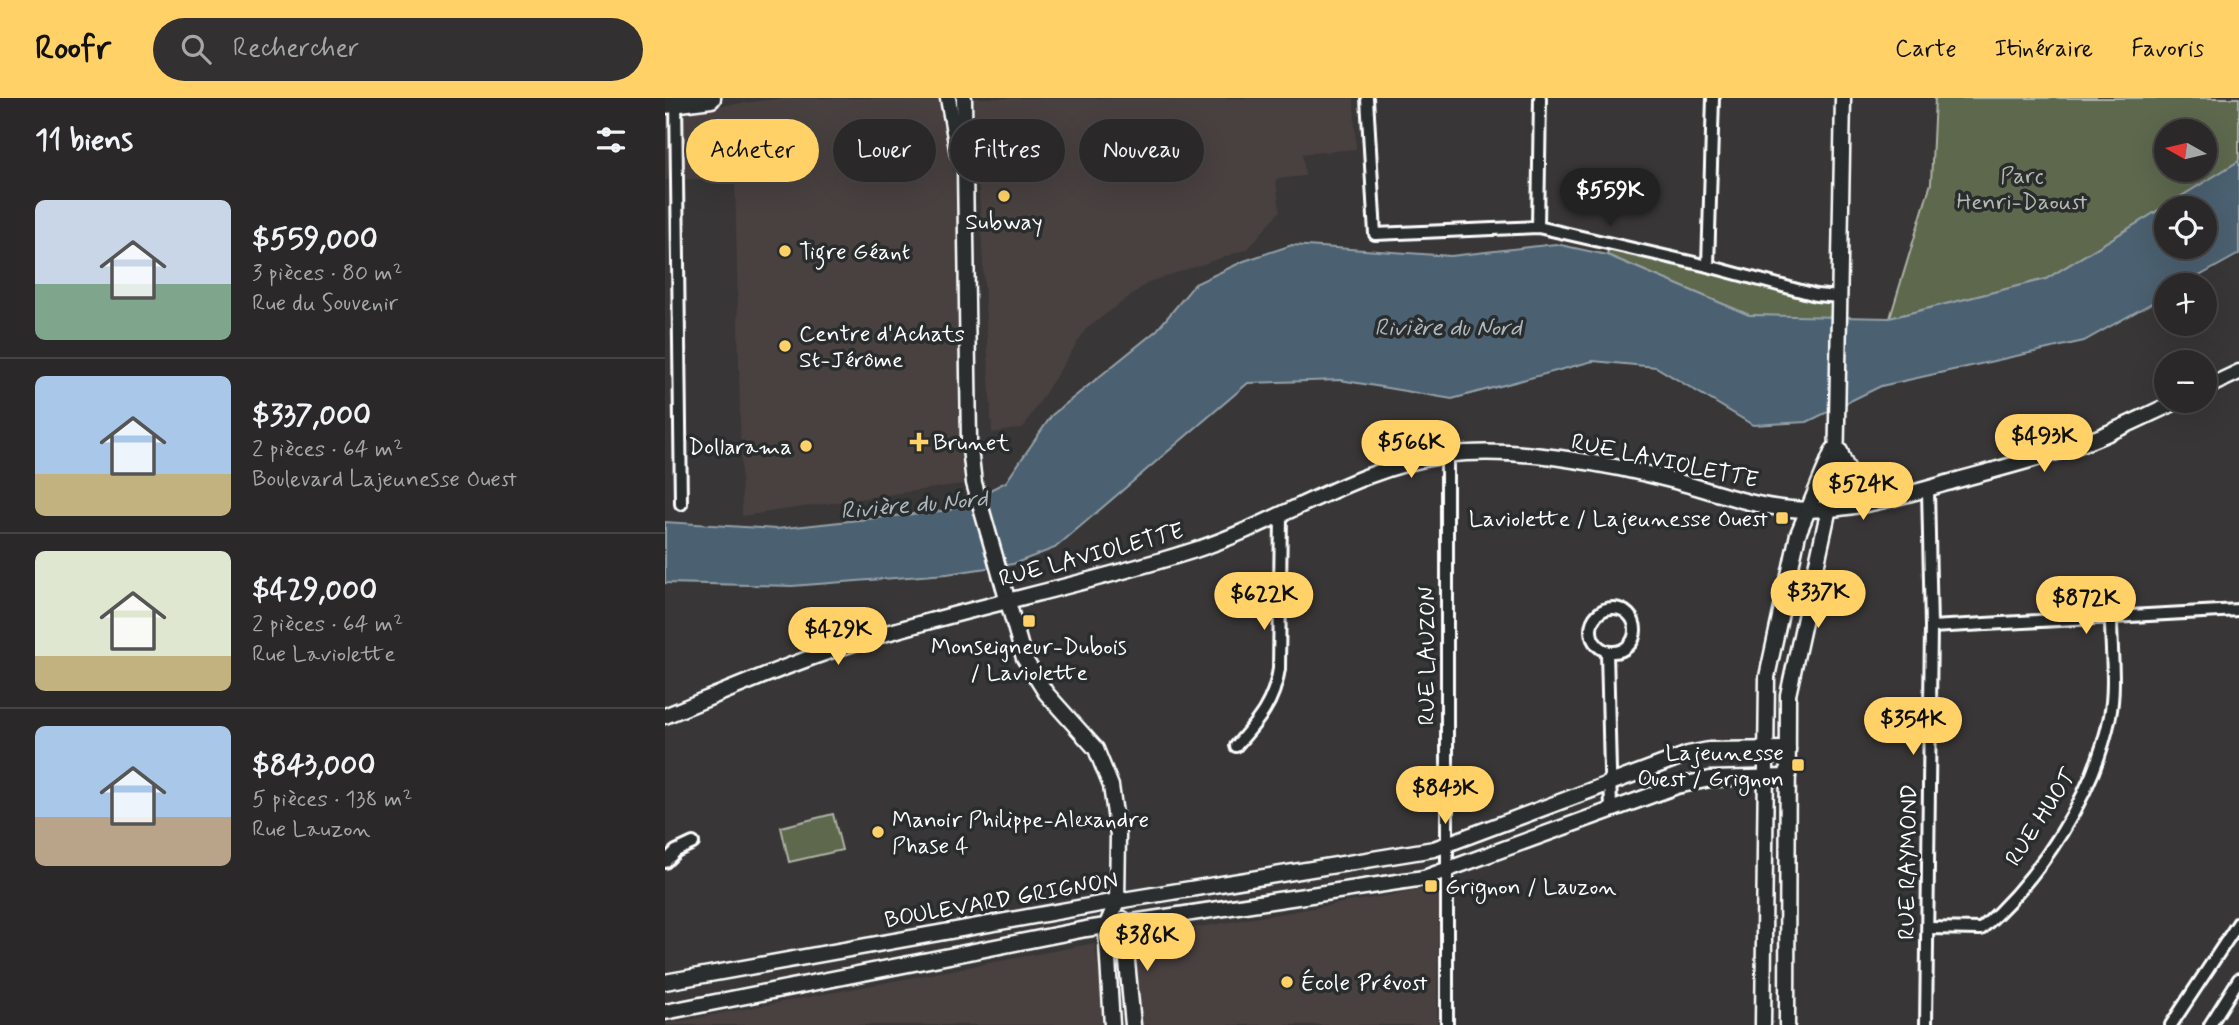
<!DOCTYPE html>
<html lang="fr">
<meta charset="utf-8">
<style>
body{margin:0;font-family:Mynerve,sans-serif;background:#323030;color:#f1f3f6;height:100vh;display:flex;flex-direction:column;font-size:26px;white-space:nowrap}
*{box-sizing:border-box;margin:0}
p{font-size:23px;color:#a5a6a8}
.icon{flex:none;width:38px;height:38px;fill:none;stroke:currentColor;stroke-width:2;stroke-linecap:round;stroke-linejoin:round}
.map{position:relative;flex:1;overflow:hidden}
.side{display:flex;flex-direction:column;background:#2a2828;width:665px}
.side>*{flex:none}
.hud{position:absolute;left:21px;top:21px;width:665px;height:63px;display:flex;gap:14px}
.needle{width:46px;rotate:278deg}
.tools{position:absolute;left:1489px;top:21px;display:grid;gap:14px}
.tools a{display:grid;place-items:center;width:63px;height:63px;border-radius:50%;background:#2a2828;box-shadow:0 7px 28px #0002,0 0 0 2px #464445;font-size:35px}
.price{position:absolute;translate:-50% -60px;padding:0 16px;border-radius:24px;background:#ffd166;color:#111;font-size:23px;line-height:46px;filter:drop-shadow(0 2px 4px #0008)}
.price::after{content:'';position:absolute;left:50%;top:42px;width:21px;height:16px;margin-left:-10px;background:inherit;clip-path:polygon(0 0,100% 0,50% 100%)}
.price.on{background:#222;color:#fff}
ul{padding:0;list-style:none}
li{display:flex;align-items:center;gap:21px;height:175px;padding:0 35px}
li+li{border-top:2px solid #464445}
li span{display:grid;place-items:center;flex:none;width:196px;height:140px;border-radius:10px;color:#555}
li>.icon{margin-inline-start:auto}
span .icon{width:84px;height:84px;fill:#fffc;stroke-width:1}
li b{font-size:30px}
h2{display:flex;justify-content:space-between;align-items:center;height:84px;padding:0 35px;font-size:30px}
.chip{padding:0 24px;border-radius:32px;background:#2a2828;box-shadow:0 7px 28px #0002,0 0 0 2px #464445;font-size:24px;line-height:63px}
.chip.on{background:#ffd166;color:#111}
header{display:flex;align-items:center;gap:42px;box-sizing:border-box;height:98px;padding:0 35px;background:#ffd166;color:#111}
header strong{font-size:33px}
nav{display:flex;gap:38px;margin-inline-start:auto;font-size:24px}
.search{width:490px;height:63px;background:#323030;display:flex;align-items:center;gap:18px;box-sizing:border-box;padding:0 24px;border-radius:38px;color:#a5a6a8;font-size:26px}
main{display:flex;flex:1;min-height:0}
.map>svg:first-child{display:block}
</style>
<header>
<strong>Roofr</strong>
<div class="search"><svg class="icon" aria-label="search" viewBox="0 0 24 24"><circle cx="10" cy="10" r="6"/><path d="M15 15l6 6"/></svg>Rechercher</div>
<nav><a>Carte</a><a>Itinéraire</a><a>Favoris</a></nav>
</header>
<main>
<section class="side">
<h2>11 biens<svg class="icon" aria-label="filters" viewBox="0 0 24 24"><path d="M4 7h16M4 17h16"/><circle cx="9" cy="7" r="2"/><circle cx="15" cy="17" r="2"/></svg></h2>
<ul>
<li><span style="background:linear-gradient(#c9d6e8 60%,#7fa58c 0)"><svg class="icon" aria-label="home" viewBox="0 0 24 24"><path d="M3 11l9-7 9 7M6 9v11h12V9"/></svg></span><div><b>$559,000</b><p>3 pièces · 80 m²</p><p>Rue du Souvenir</p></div></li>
<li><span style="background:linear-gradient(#a9c7e8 70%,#c2b280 0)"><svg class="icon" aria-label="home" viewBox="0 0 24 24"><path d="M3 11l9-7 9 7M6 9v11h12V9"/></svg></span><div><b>$337,000</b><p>2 pièces · 64 m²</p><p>Boulevard Lajeunesse Ouest</p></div></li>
<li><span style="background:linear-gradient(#dfe7d0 75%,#c2b280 0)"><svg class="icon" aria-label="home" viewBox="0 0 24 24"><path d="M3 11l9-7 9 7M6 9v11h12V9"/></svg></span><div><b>$429,000</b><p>2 pièces · 64 m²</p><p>Rue Laviolette</p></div></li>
<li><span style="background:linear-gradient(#a9c7e8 65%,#b9a48a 0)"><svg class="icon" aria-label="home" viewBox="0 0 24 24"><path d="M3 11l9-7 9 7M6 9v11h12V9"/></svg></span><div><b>$843,000</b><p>5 pièces · 138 m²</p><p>Rue Lauzon</p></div></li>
</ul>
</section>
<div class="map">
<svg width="1574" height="927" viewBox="0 0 1574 927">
<rect width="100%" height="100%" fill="#383636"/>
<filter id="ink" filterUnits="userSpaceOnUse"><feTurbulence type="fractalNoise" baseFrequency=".0143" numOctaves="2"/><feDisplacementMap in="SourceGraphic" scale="14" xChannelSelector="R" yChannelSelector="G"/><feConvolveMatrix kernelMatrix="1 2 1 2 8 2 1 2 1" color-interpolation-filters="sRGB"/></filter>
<g filter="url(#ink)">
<g fill="#484140">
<path d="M120,0H276L293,98L298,386L77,418L70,80L0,82V14Z"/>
<path d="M309,0H689L691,51L638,56L640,78L611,81L615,113L583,151L484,184L421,231L358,330L327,335Z"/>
<path d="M774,789L772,927H474L468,840Z"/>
<path d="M430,845L442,927H0V926Z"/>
</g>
<g fill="#5d674e" stroke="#aeb3a6" stroke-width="2" fill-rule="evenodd">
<path d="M1270,0H1574V63L1381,181L1225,220L1266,85ZM1502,33H1540V72H1502Z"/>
<path d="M944,146L1175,199L1174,221L1084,217L942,157Z"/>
<path d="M168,716L177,752L124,764L116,729Z"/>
</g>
<path fill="#4c606f" stroke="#94a0a9" stroke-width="2" fill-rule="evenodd" d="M1574,63V156L1518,187H1502L1501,197L1419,243L1216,288L1142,324L1088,327L991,269L928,263L787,301L675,282L583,285L390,450L348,466L282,476L127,488L0,485V424L111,431L285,412L341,384L387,317L492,232L530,186L579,163L627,147L786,158L891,146L942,157L1084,217L1225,220L1381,181ZM1502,110H1540V149H1502Z"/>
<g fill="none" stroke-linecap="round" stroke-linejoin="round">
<g stroke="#fff" stroke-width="16">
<g id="minor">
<path d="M11,0L16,406"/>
<path d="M702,0L710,136L873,129L1043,168L1151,197L1175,199"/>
<path d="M873,129L875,0"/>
<path d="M1043,168L1048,0"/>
<path d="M782,357V927"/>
<circle cx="948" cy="532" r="22"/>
<path d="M1266,529L1574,512"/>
<path d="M942,554L946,712"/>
<path d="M571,648C593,623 609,605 614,571L616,417"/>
<path d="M0,764L11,753L28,745"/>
<path d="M1263,830L1316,831C1376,778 1429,697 1445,618C1451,588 1446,552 1446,521"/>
<path d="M1261,927L1266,529L1263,391"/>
<path d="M1506,927L1574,824"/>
<path d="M1545,927L1574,881"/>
</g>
</g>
<g stroke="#fff" stroke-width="19">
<g id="tertiary">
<path d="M283,0L293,56"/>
<path d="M299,0L304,342L309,385L359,560L381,595L431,651L446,688L453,737L452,803L441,829L447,927"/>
<path d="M1540,290L1574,274"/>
<path d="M1175,353C1183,381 1199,391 1226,400"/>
<path d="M0,618C71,589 142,558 215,537C320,506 427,485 530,452C616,424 692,369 782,357C848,348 946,366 1010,383C1048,393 1086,408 1126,411C1181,416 1237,398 1289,383C1333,371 1377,360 1419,345C1451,333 1482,317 1513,303"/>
<path d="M458,821L468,927"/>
<path d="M0,884L452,803L769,751L1023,656L1044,652L1123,651"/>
<path d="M0,914L421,831L759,780L1012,688L1045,681L1123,679"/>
<path d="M1098,927L1102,579L1133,436L1168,352"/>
<path d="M1122,927L1123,597L1171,378L1178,0"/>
</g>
</g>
<g stroke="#fff" stroke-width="23">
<path id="primary" d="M0,6L46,0"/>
</g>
<use href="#minor" stroke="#2a2d2e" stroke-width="10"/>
<use href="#tertiary" stroke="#2a2d2e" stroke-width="14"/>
<use href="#primary" stroke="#2a2d2e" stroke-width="18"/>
</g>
</g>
<g fill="#ffd166" stroke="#2a2d2e" stroke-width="2.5">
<circle cx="339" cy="98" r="7"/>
<circle cx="120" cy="153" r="7"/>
<circle cx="120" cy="248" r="7"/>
<path d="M250.5 333.5h7v7h7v7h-7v7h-7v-7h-7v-7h7z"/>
<circle cx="141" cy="348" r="7"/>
<rect x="1110" y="413" width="14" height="14" rx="3.5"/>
<rect x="357" y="516" width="14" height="14" rx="3.5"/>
<rect x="1126" y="660" width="14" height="14" rx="3.5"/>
<circle cx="213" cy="734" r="7"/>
<rect x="759" y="781" width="14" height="14" rx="3.5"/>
<circle cx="622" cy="884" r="7"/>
</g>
<g text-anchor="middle" stroke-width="7" stroke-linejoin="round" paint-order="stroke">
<g font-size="23" fill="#b6bbaf" stroke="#2a2d2e">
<text x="1357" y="85">Parc<tspan x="1357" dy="26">Henri-Daoust</tspan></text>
</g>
<g font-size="23" fill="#fff" stroke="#2a2d2e" text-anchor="start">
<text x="339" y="131" text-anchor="middle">Subway</text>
<text x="134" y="161">Tigre Géant</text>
<text x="134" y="243">Centre d'Achats<tspan x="134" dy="26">St-Jérôme</tspan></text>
<text x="268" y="352">Brunet</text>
<text x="127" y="356" text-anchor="end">Dollarama</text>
<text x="1103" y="428" text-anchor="end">Laviolette / Lajeunesse Ouest</text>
<text x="364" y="556" text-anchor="middle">Monseigneur-Dubois<tspan x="364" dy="26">/ Laviolette</tspan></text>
<text x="1119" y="662" text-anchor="end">Lajeunesse<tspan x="1119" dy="26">Ouest / Grignon</tspan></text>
<text x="227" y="729">Manoir Philippe-Alexandre<tspan x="227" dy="26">Phase 4</tspan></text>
<text x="780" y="796">Grignon / Lauzon</text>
<text x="636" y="892">École Prévost</text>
</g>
<g font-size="23" fill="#fff" stroke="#2a2d2e">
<text transform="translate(1000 362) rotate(12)" y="8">RUE LAVIOLETTE</text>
<text transform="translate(426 456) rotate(-15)" y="8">RUE LAVIOLETTE</text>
<text transform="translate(761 558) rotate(-90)" y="8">RUE LAUZON</text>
<text transform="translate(1375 719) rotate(-57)" y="8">RUE HUOT</text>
<text transform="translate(1242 764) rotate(-89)" y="8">RUE RAYMOND</text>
<text transform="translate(336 801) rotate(-10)" y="8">BOULEVARD GRIGNON</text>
</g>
<g font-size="24" font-style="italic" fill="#aeb7be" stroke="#2a2d2e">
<text x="783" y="237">Rivière du Nord</text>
<text transform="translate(249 406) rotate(-5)" y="8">Rivière du Nord</text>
</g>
</g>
</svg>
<div class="tools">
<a><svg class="needle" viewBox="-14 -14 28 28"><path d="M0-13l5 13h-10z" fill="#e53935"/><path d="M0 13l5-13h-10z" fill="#a5a6a8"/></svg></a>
<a><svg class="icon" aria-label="locate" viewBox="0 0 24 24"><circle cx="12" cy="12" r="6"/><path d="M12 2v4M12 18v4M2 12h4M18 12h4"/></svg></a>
<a>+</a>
<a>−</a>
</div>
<b class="price on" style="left:945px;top:130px">$559K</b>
<b class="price" style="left:1379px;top:376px">$493K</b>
<b class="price" style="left:746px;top:382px">$566K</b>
<b class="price" style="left:1198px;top:424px">$524K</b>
<b class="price" style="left:1153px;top:532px">$337K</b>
<b class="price" style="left:599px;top:534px">$622K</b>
<b class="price" style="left:1421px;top:538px">$872K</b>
<b class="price" style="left:173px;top:569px">$429K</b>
<b class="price" style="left:1248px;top:659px">$354K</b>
<b class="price" style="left:780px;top:728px">$843K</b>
<b class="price" style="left:482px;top:875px">$386K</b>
<div class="hud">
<a class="chip on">Acheter</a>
<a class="chip">Louer</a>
<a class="chip">Filtres</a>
<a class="chip">Nouveau</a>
</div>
</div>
</main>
